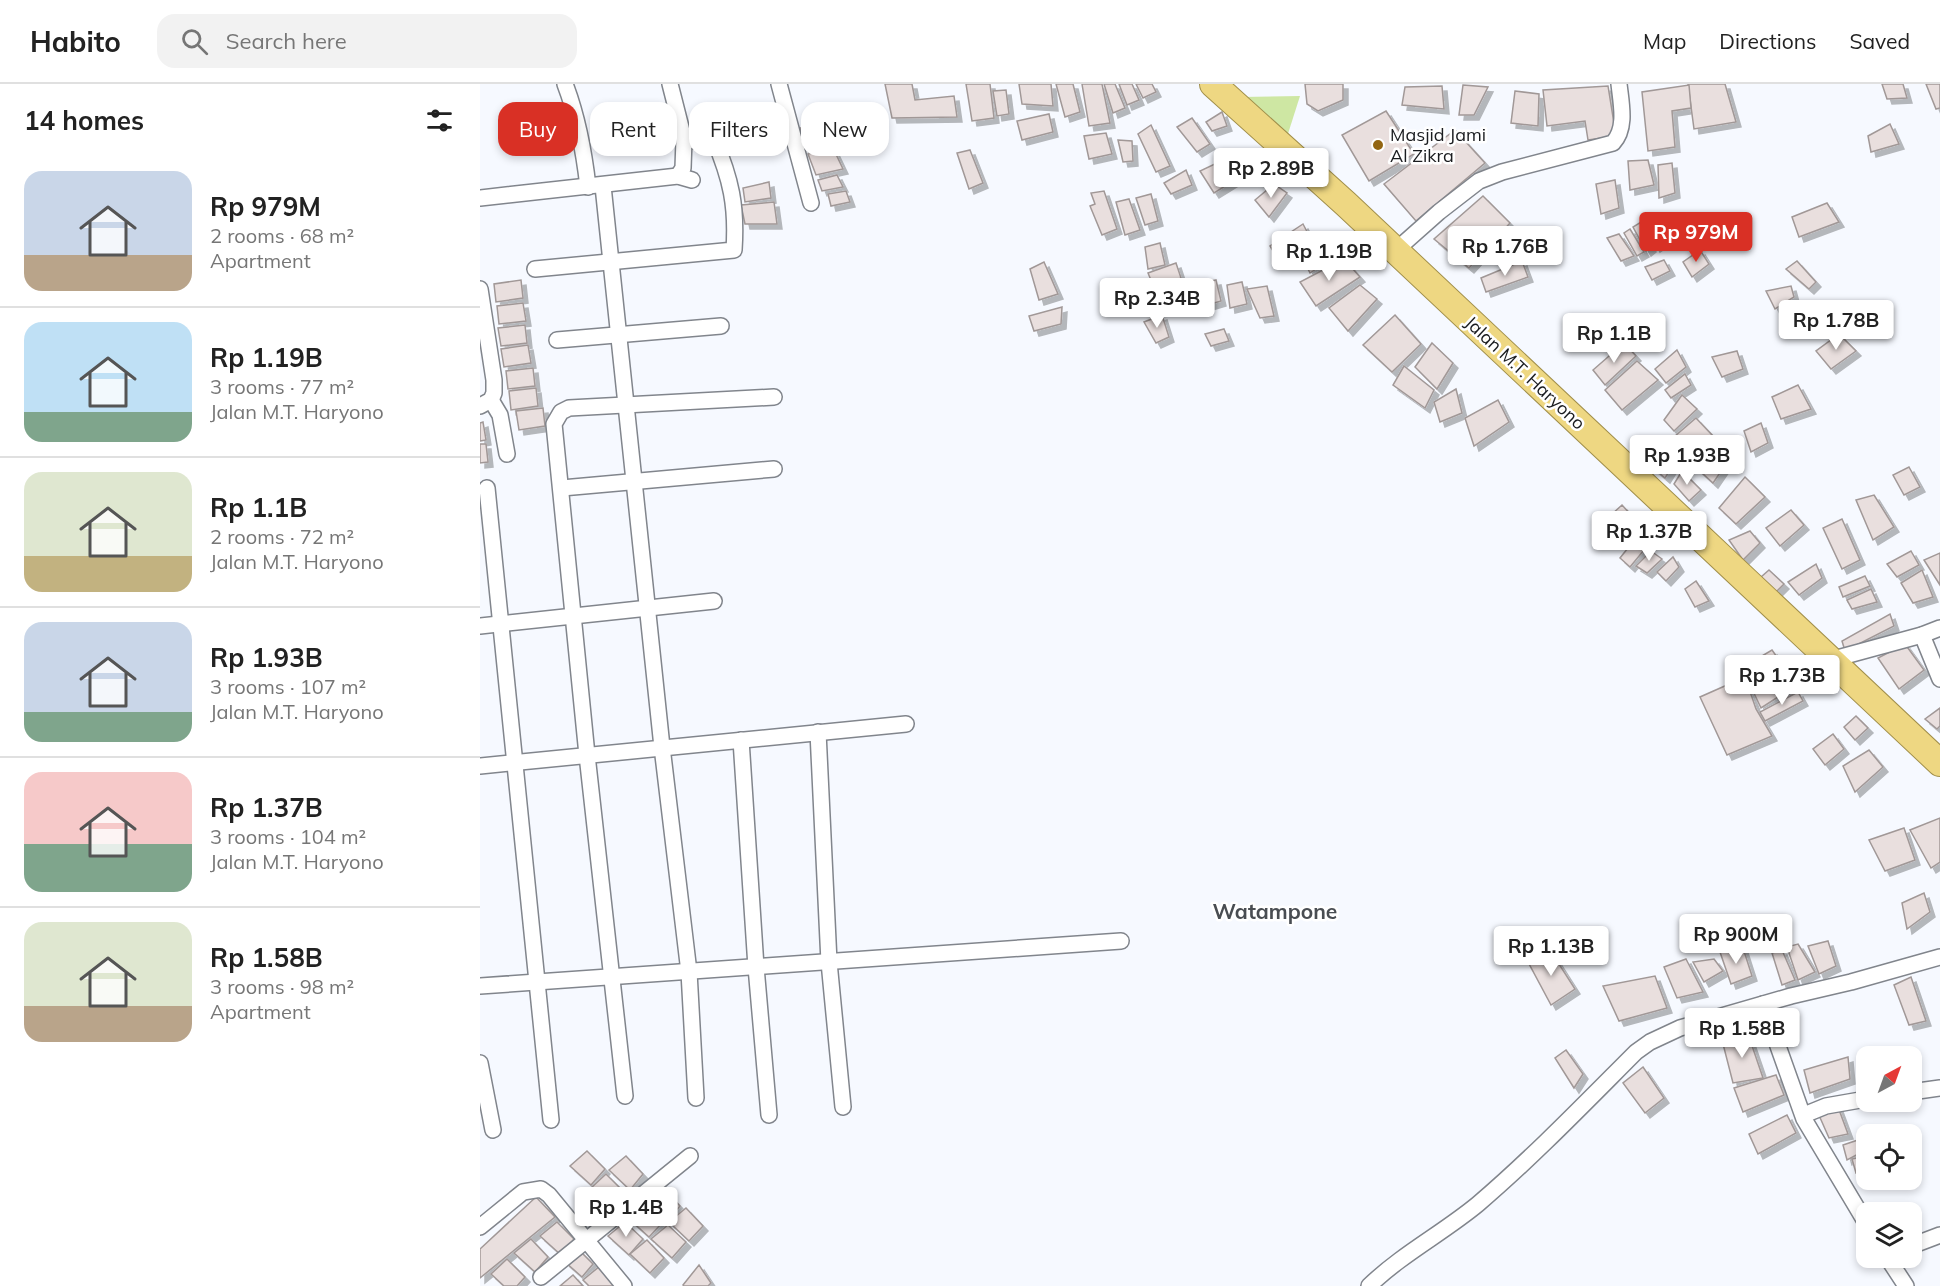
<!DOCTYPE html>
<meta charset="utf-8">
<style>
body{margin:0;font-family:Mulish,sans-serif;background:#f2f2f2;color:#222;height:100vh;display:flex;flex-direction:column;font-size:22px;white-space:nowrap}
*{box-sizing:border-box;margin:0}
p{font-size:20px;color:#767676}
.icon{flex:none;width:33px;height:33px;fill:none;stroke:currentColor;stroke-width:2;stroke-linecap:round;stroke-linejoin:round}
.map{position:relative;flex:1;overflow:hidden}
.sheet{display:flex;flex-direction:column;background:#fff;width:480px}
.sheet>*{flex:none}
.guide{position:absolute;left:18px;top:18px;width:570px;height:54px;display:flex;gap:12px}
.needle{width:39px;rotate:41deg}
.controls{position:absolute;left:1376px;top:962px;display:grid;gap:12px}
.controls a{display:grid;place-items:center;width:66px;height:66px;border-radius:12px;background:#fff;box-shadow:0 3px 9px #0003;font-size:30px}
.price{position:absolute;translate:-50% -51px;padding:0 14px;border-radius:6px;background:#fff;color:#222;font-size:20px;line-height:39px;filter:drop-shadow(0 2px 3px #0008)}
.price::after{content:'';position:absolute;left:50%;top:36px;width:18px;height:14px;margin-left:-9px;background:inherit;clip-path:polygon(0 0,100% 0,50% 100%)}
.price.on{background:#d93025;color:#fff}
ul{padding:0;list-style:none}
li{display:flex;align-items:center;gap:18px;height:150px;padding:0 24px}
li+li{border-top:2px solid #e0e0e0}
li span{display:grid;place-items:center;flex:none;width:168px;height:120px;border-radius:18px;color:#555}
li>.icon{margin-inline-start:auto}
span .icon{width:72px;height:72px;fill:#fffc;stroke-width:1}
li b{font-size:26px}
h2{display:flex;justify-content:space-between;align-items:center;height:72px;padding:0 24px;font-size:26px}
.chip{padding:0 21px;border-radius:18px;background:#fff;box-shadow:0 3px 9px #0003;font-size:21px;line-height:54px}
.chip.on{background:#d93025;color:#fff}
header{display:flex;align-items:center;gap:36px;box-sizing:border-box;height:84px;padding:0 30px;background:#fff;border-bottom:2px solid #e0e0e0}
header strong{font-size:28px}
nav{display:flex;gap:33px;margin-inline-start:auto;font-size:21px}
.search{width:420px;height:54px;background:#f2f2f2;display:flex;align-items:center;gap:15px;box-sizing:border-box;padding:0 21px;border-radius:18px;color:#767676;font-size:22px}
main{display:flex;flex:1;min-height:0}
.map>svg:first-child{display:block}
</style>
<header>
<strong>Habito</strong>
<div class="search"><svg class="icon" aria-label="search" viewBox="0 0 24 24"><circle cx="10" cy="10" r="6"/><path d="M15 15l6 6"/></svg>Search here</div>
<nav><a>Map</a><a>Directions</a><a>Saved</a></nav>
</header>
<main>
<section class="sheet">
<h2>14 homes<svg class="icon" aria-label="filters" viewBox="0 0 24 24"><path d="M4 7h16M4 17h16"/><circle cx="9" cy="7" r="2"/><circle cx="15" cy="17" r="2"/></svg></h2>
<ul>
<li><span style="background:linear-gradient(#c9d6e8 70%,#b9a48a 0)"><svg class="icon" aria-label="home" viewBox="0 0 24 24"><path d="M3 11l9-7 9 7M6 9v11h12V9"/></svg></span><div><b>Rp 979M</b><p>2 rooms · 68 m²</p><p>Apartment</p></div></li>
<li><span style="background:linear-gradient(#bfe0f5 75%,#7fa58c 0)"><svg class="icon" aria-label="home" viewBox="0 0 24 24"><path d="M3 11l9-7 9 7M6 9v11h12V9"/></svg></span><div><b>Rp 1.19B</b><p>3 rooms · 77 m²</p><p>Jalan M.T. Haryono</p></div></li>
<li><span style="background:linear-gradient(#dfe7d0 70%,#c2b280 0)"><svg class="icon" aria-label="home" viewBox="0 0 24 24"><path d="M3 11l9-7 9 7M6 9v11h12V9"/></svg></span><div><b>Rp 1.1B</b><p>2 rooms · 72 m²</p><p>Jalan M.T. Haryono</p></div></li>
<li><span style="background:linear-gradient(#c9d6e8 75%,#7fa58c 0)"><svg class="icon" aria-label="home" viewBox="0 0 24 24"><path d="M3 11l9-7 9 7M6 9v11h12V9"/></svg></span><div><b>Rp 1.93B</b><p>3 rooms · 107 m²</p><p>Jalan M.T. Haryono</p></div></li>
<li><span style="background:linear-gradient(#f6c9c9 60%,#7fa58c 0)"><svg class="icon" aria-label="home" viewBox="0 0 24 24"><path d="M3 11l9-7 9 7M6 9v11h12V9"/></svg></span><div><b>Rp 1.37B</b><p>3 rooms · 104 m²</p><p>Jalan M.T. Haryono</p></div></li>
<li><span style="background:linear-gradient(#dfe7d0 70%,#b9a48a 0)"><svg class="icon" aria-label="home" viewBox="0 0 24 24"><path d="M3 11l9-7 9 7M6 9v11h12V9"/></svg></span><div><b>Rp 1.58B</b><p>3 rooms · 98 m²</p><p>Apartment</p></div></li>
</ul>
</section>
<div class="map">
<svg width="1460" height="1202" viewBox="0 0 1460 1202">
<defs>
<filter id="shadow"><feDropShadow dx="5" dy="5" stdDeviation="0" flood-color="#0004"/></filter>
</defs>
<rect width="100%" height="100%" fill="#f6f9ff"/>
<path fill="#cee7a3" d="M820,12L806,56L760,13Z"/>
<g fill="#e9dfde" stroke="#a19897" stroke-width="1.5" filter="url(#shadow)">
<path d="M405,0H432L435,16L474,12L477,33L412,34Z"/>
<path d="M486,0H510L514,34L492,37Z"/>
<path d="M539,0H571L573,22L542,20Z"/>
<path d="M576,0H593L600,28L585,33Z"/>
<path d="M602,0H622L630,39L609,42Z"/>
<path d="M624,0H635L645,24L633,29Z"/>
<path d="M639,0H652L659,16L647,21Z"/>
<path d="M656,0H672L676,8L663,14Z"/>
<path d="M825,0H863V16L838,27L827,20Z"/>
<path d="M1208,0H1245L1256,38L1214,45Z"/>
<path d="M1402,0H1423L1427,14L1407,15Z"/>
<path d="M1446,0H1460V24L1456,25Z"/>
<path d="M983,1L1008,3L994,31H979Z"/>
<path d="M1209,1L1211,24L1192,27L1195,63L1168,67L1162,8Z"/>
<path d="M962,2L964,25L922,21L925,3Z"/>
<path d="M1128,2L1136,52L1108,56L1105,37L1067,42L1063,6Z"/>
<path d="M526,6L529,30L517,32L513,7Z"/>
<path d="M1035,7L1059,10L1058,42L1031,39Z"/>
<path d="M906,27L934,70L889,97L862,51Z"/>
<path d="M742,28L747,42L732,47L726,38Z"/>
<path d="M569,30L573,48L542,56L537,37Z"/>
<path d="M712,34L730,60L717,68L697,43Z"/>
<path d="M345,39L353,60L324,65L320,44Z"/>
<path d="M1410,40L1419,60L1391,68L1388,52Z"/>
<path d="M671,41L690,82L676,88L658,50Z"/>
<path d="M975,46L1005,79L936,137L904,100Z"/>
<path d="M626,49L632,70L609,75L604,52Z"/>
<path d="M638,56L652,57L653,77L643,78Z"/>
<path d="M353,64L363,85L336,91L328,70Z"/>
<path d="M490,66L503,99L489,105L477,69Z"/>
<path d="M760,68L768,88L734,109L720,87Z"/>
<path d="M1168,76L1174,101L1150,106L1148,77Z"/>
<path d="M1192,79L1195,109L1179,114L1178,81Z"/>
<path d="M706,86L712,101L691,110L684,99Z"/>
<path d="M357,91L363,103L342,107L338,96Z"/>
<path d="M1135,96L1139,124L1121,130L1116,100Z"/>
<path d="M289,98L291,114L265,118L263,104Z"/>
<path d="M794,100L807,109L789,133L775,116Z"/>
<path d="M366,107L370,118L351,122L348,110Z"/>
<path d="M624,107L637,145L622,151L610,122L615,120L611,109Z"/>
<path d="M671,110L678,137L665,141L656,114Z"/>
<path d="M1003,112L1030,139L989,184L954,155Z"/>
<path d="M649,115L660,146L645,151L636,118Z"/>
<path d="M294,118L297,140H265L261,121Z"/>
<path d="M1347,119L1359,138L1319,153L1312,133Z"/>
<path d="M1176,132L1189,153L1175,163L1165,138Z"/>
<path d="M1161,138L1171,163L1166,167L1153,143Z"/>
<path d="M823,140L833,159L801,180L790,162Z"/>
<path d="M1150,145L1164,168L1157,172L1144,149Z"/>
<path d="M1139,150L1154,172L1141,177L1127,154Z"/>
<path d="M848,154L863,167L830,189L822,173Z"/>
<path d="M680,159L685,181L668,185L665,163Z"/>
<path d="M1220,166L1229,180L1212,193L1203,178Z"/>
<path d="M864,175L880,193L836,222L820,198Z"/>
<path d="M1184,176L1190,187L1172,196L1165,183Z"/>
<path d="M1042,177L1048,193L1006,208L1001,194Z"/>
<path d="M1317,177L1336,198L1329,205L1306,185Z"/>
<path d="M564,178L578,210L559,216L550,185Z"/>
<path d="M696,179L701,194L675,206L668,189Z"/>
<path d="M41,196L43,214L16,218L14,200Z"/>
<path d="M736,196L741,217L724,222L721,199Z"/>
<path d="M762,198L767,220L750,224L747,201Z"/>
<path d="M880,201L897,215L868,247L849,224Z"/>
<path d="M787,202L794,232L780,234L767,205Z"/>
<path d="M1311,202L1314,213L1295,225L1286,207Z"/>
<path d="M43,219L46,237L19,240L17,222Z"/>
<path d="M582,223L581,240L554,247L549,232Z"/>
<path d="M682,231L689,253L676,259L664,238Z"/>
<path d="M915,231L941,260L912,288L883,261Z"/>
<path d="M45,241L47,259L21,262L18,244Z"/>
<path d="M744,245L749,257L731,262L725,250Z"/>
<path d="M1359,250L1376,267L1351,285L1336,267Z"/>
<path d="M952,259L973,279L957,305L935,283Z"/>
<path d="M1144,259L1156,272L1125,301L1113,286Z"/>
<path d="M48,261L51,279L24,283L21,265Z"/>
<path d="M1197,266L1206,283L1186,299L1175,285Z"/>
<path d="M1257,267L1263,285L1242,293L1232,273Z"/>
<path d="M1157,277L1178,296L1142,326L1125,306Z"/>
<path d="M924,282L954,306L945,324L913,301Z"/>
<path d="M53,284L55,302L28,305L26,287Z"/>
<path d="M1205,290L1211,301L1191,314L1185,306Z"/>
<path d="M1318,301L1331,325L1301,335L1292,313Z"/>
<path d="M56,304L58,322L31,326L29,307Z"/>
<path d="M976,305L982,329L960,338L954,318Z"/>
<path d="M1202,311L1217,325L1194,347L1184,336Z"/>
<path d="M1018,316L1029,338L994,362L985,334Z"/>
<path d="M63,324L65,342L39,346L36,327Z"/>
<path d="M1216,334L1232,351L1202,374L1187,359Z"/>
<path d="M3,338L6,356L0,357V339Z"/>
<path d="M1281,339L1288,359L1271,368L1264,347Z"/>
<path d="M0,360H6L8,378L0,379Z"/>
<path d="M1218,366L1244,383L1233,399L1210,378Z"/>
<path d="M1173,367L1192,383L1185,394L1164,376Z"/>
<path d="M1429,383L1440,403L1424,411L1413,391Z"/>
<path d="M1202,387L1221,406L1209,417L1194,400Z"/>
<path d="M1265,393L1285,413L1256,440L1239,424Z"/>
<path d="M1394,411L1414,443L1393,456L1376,416Z"/>
<path d="M1142,421L1163,444L1153,453L1131,431Z"/>
<path d="M1311,426L1324,441L1300,462L1286,444Z"/>
<path d="M1362,435L1380,476L1362,485L1343,444Z"/>
<path d="M1270,447L1280,459L1263,476L1249,456Z"/>
<path d="M1156,454L1169,460L1150,483L1140,474Z"/>
<path d="M1171,467L1182,475L1167,489L1156,482Z"/>
<path d="M1431,467L1439,481L1417,493L1407,480Z"/>
<path d="M1460,469V501L1444,476Z"/>
<path d="M1193,473L1199,483L1186,497L1177,488Z"/>
<path d="M1336,480L1342,494L1319,511L1308,498Z"/>
<path d="M1289,486L1304,500L1296,508L1281,493Z"/>
<path d="M1442,486L1453,513L1433,519L1421,499Z"/>
<path d="M1385,492L1390,502L1363,513L1359,503Z"/>
<path d="M1216,497L1229,517L1215,523L1205,505Z"/>
<path d="M1391,505L1397,518L1372,525L1367,516Z"/>
<path d="M1410,530L1414,542L1365,567L1362,557Z"/>
<path d="M1425,560L1444,586L1419,605L1398,574Z"/>
<path d="M1292,566L1302,580L1277,597L1265,582Z"/>
<path d="M1304,586L1312,604L1281,624L1272,605Z"/>
<path d="M1265,593L1276,625L1292,652L1247,671L1220,613Z"/>
<path d="M1318,608L1323,617L1285,637L1280,628Z"/>
<path d="M1460,624V642L1457,645L1445,635Z"/>
<path d="M1376,632L1388,644L1375,656L1364,643Z"/>
<path d="M1353,650L1364,665L1345,681L1333,665Z"/>
<path d="M1389,666L1403,683L1375,708L1363,682Z"/>
<path d="M1460,734V778L1451,784L1430,746Z"/>
<path d="M1424,744L1435,776L1405,787L1389,756Z"/>
<path d="M1444,809L1450,828L1427,845L1422,819Z"/>
<path d="M1348,857L1356,882L1339,890L1328,862Z"/>
<path d="M1318,860L1335,888L1318,896L1307,863Z"/>
<path d="M1263,864L1272,892L1251,900L1240,868Z"/>
<path d="M1070,866L1095,905L1071,921L1047,876Z"/>
<path d="M1302,866L1315,896L1302,901L1292,869Z"/>
<path d="M1206,875L1223,908L1197,914L1184,883Z"/>
<path d="M1234,875L1243,887L1224,898L1213,878Z"/>
<path d="M1175,892L1187,924L1139,937L1123,902Z"/>
<path d="M1431,893L1446,937L1429,941L1414,901Z"/>
<path d="M1268,950L1283,994L1253,999L1242,956Z"/>
<path d="M1086,966L1103,990L1094,1004L1075,974Z"/>
<path d="M1368,973L1370,995L1330,1009L1324,986Z"/>
<path d="M1163,983L1184,1014L1165,1029L1143,999Z"/>
<path d="M1296,991L1304,1011L1263,1028L1254,1004Z"/>
<path d="M1358,1023L1368,1050L1349,1054L1338,1029Z"/>
<path d="M1307,1031L1316,1049L1278,1070L1269,1050Z"/>
<path d="M1378,1056L1386,1066L1367,1076L1363,1061Z"/>
<path d="M107,1067L125,1085L111,1101L90,1082Z"/>
<path d="M146,1072L163,1090L150,1106L129,1086Z"/>
<path d="M1386,1072V1086L1376,1089L1372,1075Z"/>
<path d="M126,1090L144,1108L130,1124L110,1105Z"/>
<path d="M183,1104L200,1122L187,1137L166,1118Z"/>
<path d="M56,1113L75,1133L0,1194V1165Z"/>
<path d="M166,1120L183,1138L169,1153L148,1134Z"/>
<path d="M206,1124L223,1142L209,1157L189,1138Z"/>
<path d="M77,1138L94,1155L81,1171L60,1152Z"/>
<path d="M145,1138L163,1155L149,1171L128,1152Z"/>
<path d="M188,1141L206,1158L192,1174L171,1155Z"/>
<path d="M51,1155L68,1173L55,1188L34,1169Z"/>
<path d="M167,1156L184,1174L170,1189L150,1170Z"/>
<path d="M99,1166L113,1180L102,1193L85,1178Z"/>
<path d="M27,1175L45,1193L37,1202H24L11,1190Z"/>
<path d="M219,1181L231,1199L228,1202H204L203,1201Z"/>
<path d="M120,1182L135,1202H109L103,1196Z"/>
<path d="M93,1191L103,1202H80Z"/>
</g>
<g fill="none" stroke-linecap="round" stroke-linejoin="round">
<g stroke="#81858c" stroke-width="18">
<g id="minor">
<path d="M85,0C98,34 104,67 108,103"/>
<path d="M190,0L204,55L224,58L245,52L296,29"/>
<path d="M299,0L331,119"/>
<path d="M198,92L203,84L204,55"/>
<path d="M123,102L182,663L209,888L216,1014"/>
<path d="M0,114L198,92L212,96"/>
<path d="M915,167L959,128L999,97L1022,88L1133,59C1147,44 1141,19 1139,0"/>
<path d="M55,185L254,166C257,122 251,95 234,55"/>
<path d="M0,205L14,296V309L11,316L0,322"/>
<path d="M77,256L241,242"/>
<path d="M11,316L20,331L27,370"/>
<path d="M7,404L71,1036"/>
<path d="M82,404L294,385"/>
<path d="M0,542L234,517"/>
<path d="M1442,551L1460,595"/>
<path d="M1350,576L1442,551L1460,544"/>
<path d="M338,648L349,878L363,1023"/>
<path d="M261,656L276,883L289,1031"/>
<path d="M0,682L426,640"/>
<path d="M0,902L641,857"/>
<path d="M1283,920L1324,1035L1386,1139"/>
<path d="M0,979L13,1046"/>
<path d="M1431,1008L1460,1004"/>
<path d="M145,1012L107,671L74,340L81,328L89,324L294,313"/>
<path d="M1324,1031L1346,1022L1386,1015"/>
<path d="M0,1143L43,1108L61,1105L69,1111L144,1202"/>
<path d="M1431,1162L1460,1151"/>
<path d="M1407,1173L1426,1202"/>
<path d="M61,1193L210,1072"/>
<path d="M889,1202C922,1170 963,1149 998,1120C1054,1072 1105,1019 1156,968L1170,958L1200,944L1311,912L1371,898L1460,873"/>
</g>
</g>
<g stroke="#a18f4b" stroke-width="28">
<path id="trunk" d="M733,0L866,120L1460,679"/>
</g>
<use href="#minor" stroke="#fff" stroke-width="15"/>
<use href="#trunk" stroke="#eed782" stroke-width="26"/>
</g>
<circle fill="#936511" stroke="#fff" stroke-width="2" cx="898" cy="61" r="6"/>
<g text-anchor="middle" stroke-width="5" stroke-linejoin="round" paint-order="stroke">
<g font-size="18" fill="#1a1c1f" stroke="#fff" text-anchor="start">
<text x="910" y="57">Masjid Jami<tspan x="910" dy="21">Al Zikra</tspan></text>
</g>
<g font-size="18" fill="#1a1c1f" stroke="#fff">
<text transform="translate(1045 289) rotate(43)" y="6">Jalan M.T. Haryono</text>
</g>
<g font-size="21" font-weight="bold" fill="#494d52" stroke="#fff">
<text x="795" y="835">Watampone</text>
</g>
</g>
</svg>
<div class="controls">
<a><svg class="needle" viewBox="-14 -14 28 28"><path d="M0-13l5 13h-10z" fill="#e53935"/><path d="M0 13l5-13h-10z" fill="#767676"/></svg></a>
<a><svg class="icon" aria-label="locate" viewBox="0 0 24 24"><circle cx="12" cy="12" r="6"/><path d="M12 2v4M12 18v4M2 12h4M18 12h4"/></svg></a>
<a><svg class="icon" aria-label="layers" viewBox="0 0 24 24"><path d="M12 4l9 5-9 5-9-5zM3 14l9 5 9-5"/></svg></a>
</div>
<b class="price" style="left:791px;top:115px">Rp 2.89B</b>
<b class="price on" style="left:1216px;top:179px">Rp 979M</b>
<b class="price" style="left:1025px;top:193px">Rp 1.76B</b>
<b class="price" style="left:849px;top:198px">Rp 1.19B</b>
<b class="price" style="left:677px;top:245px">Rp 2.34B</b>
<b class="price" style="left:1356px;top:267px">Rp 1.78B</b>
<b class="price" style="left:1134px;top:280px">Rp 1.1B</b>
<b class="price" style="left:1207px;top:402px">Rp 1.93B</b>
<b class="price" style="left:1169px;top:478px">Rp 1.37B</b>
<b class="price" style="left:1302px;top:622px">Rp 1.73B</b>
<b class="price" style="left:1256px;top:881px">Rp 900M</b>
<b class="price" style="left:1071px;top:893px">Rp 1.13B</b>
<b class="price" style="left:1262px;top:975px">Rp 1.58B</b>
<b class="price" style="left:146px;top:1154px">Rp 1.4B</b>
<div class="guide">
<a class="chip on">Buy</a>
<a class="chip">Rent</a>
<a class="chip">Filters</a>
<a class="chip">New</a>
</div>
</div>
</main>
